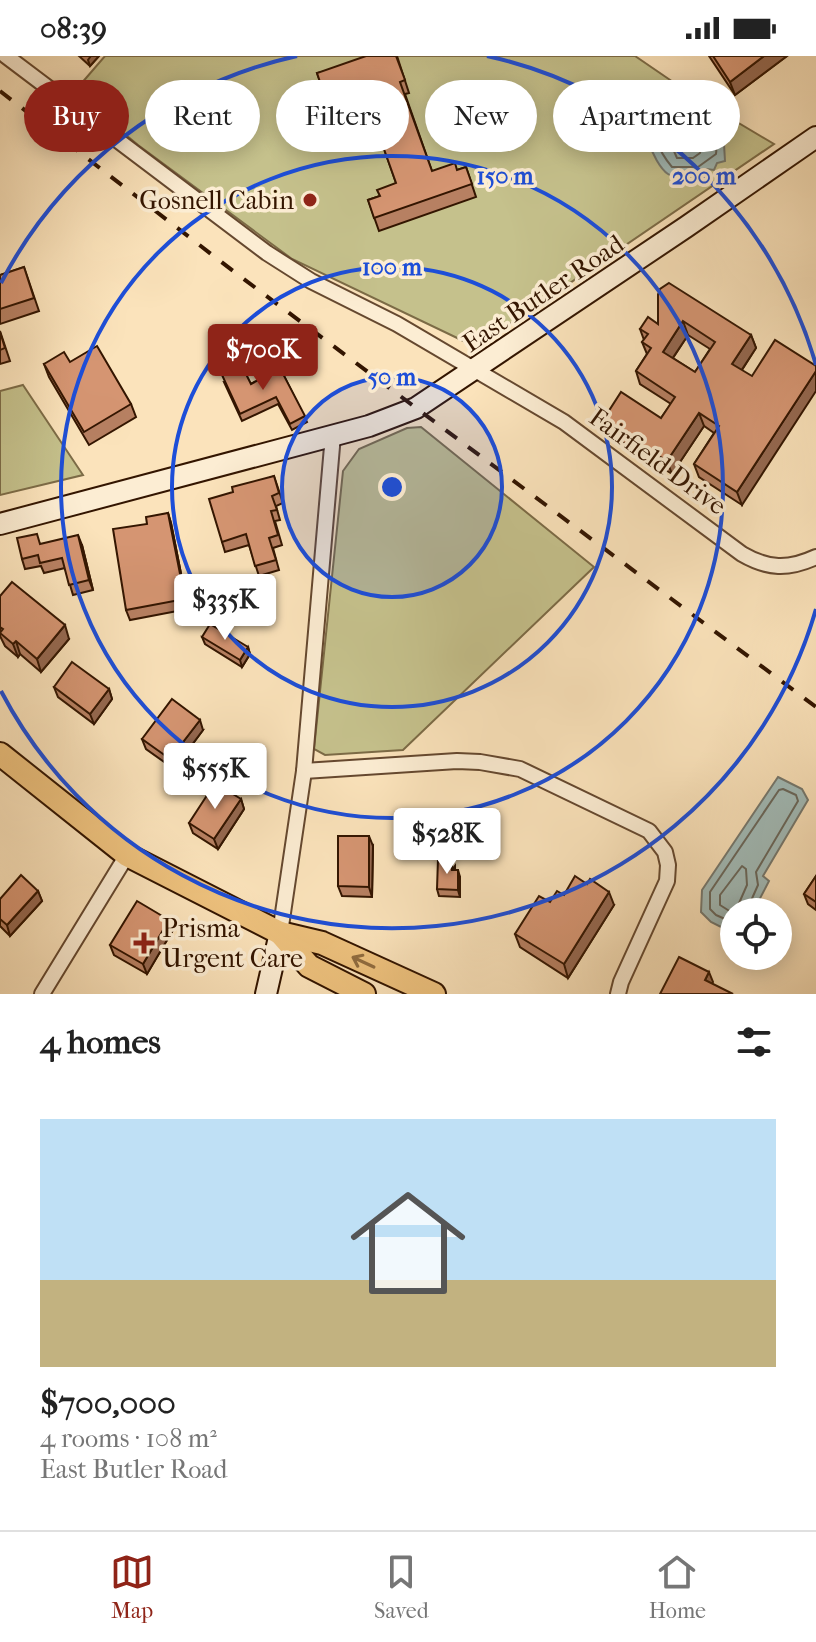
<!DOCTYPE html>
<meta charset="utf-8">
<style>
body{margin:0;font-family:"IM FELL French Canon",serif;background:#f6f6f6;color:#222;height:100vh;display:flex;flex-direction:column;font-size:30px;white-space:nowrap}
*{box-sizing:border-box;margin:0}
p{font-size:26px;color:#767676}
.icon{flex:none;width:44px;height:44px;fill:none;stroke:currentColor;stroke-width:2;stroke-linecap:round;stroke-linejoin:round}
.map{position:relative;height:938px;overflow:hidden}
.panel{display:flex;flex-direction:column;background:#fff;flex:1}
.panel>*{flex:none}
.hud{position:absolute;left:24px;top:24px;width:768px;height:72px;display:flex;gap:16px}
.tools{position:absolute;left:720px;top:842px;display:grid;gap:16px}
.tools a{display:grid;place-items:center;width:72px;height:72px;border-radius:50%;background:#fff;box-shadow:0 4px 20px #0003;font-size:40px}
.price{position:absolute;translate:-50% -68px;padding:0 18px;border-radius:8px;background:#fff;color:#222;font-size:26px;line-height:52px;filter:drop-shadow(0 2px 4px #0008)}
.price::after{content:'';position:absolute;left:50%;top:48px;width:24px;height:18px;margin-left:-12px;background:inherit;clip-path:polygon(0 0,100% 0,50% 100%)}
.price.selected{background:#8f2418;color:#fff}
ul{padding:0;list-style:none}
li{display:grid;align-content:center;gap:16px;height:424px;padding:0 40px}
li span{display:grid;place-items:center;height:248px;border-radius:0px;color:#555}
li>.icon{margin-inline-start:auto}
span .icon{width:144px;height:144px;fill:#fffc;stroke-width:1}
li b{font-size:34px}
h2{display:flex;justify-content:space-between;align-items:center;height:96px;padding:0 40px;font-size:34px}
.tag{padding:0 28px;border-radius:36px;background:#fff;box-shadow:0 4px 20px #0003;font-size:28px;line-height:72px}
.tag.selected{background:#8f2418;color:#fff}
.status{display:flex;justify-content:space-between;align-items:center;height:56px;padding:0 40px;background:#fff;direction:ltr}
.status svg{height:22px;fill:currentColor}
.tab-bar{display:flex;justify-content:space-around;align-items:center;height:112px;border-top:2px solid #e0e0e0;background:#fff;font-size:22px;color:#767676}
.tab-bar a{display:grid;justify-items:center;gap:4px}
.tab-bar .selected{color:#8f2418}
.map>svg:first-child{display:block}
</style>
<div class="status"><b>08:39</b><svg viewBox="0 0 49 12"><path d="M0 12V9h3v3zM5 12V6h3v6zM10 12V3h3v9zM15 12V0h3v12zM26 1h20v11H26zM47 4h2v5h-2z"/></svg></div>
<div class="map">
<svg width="816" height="938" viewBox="0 0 816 938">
<rect width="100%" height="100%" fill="#fbe3bb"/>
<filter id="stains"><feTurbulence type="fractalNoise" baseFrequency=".0025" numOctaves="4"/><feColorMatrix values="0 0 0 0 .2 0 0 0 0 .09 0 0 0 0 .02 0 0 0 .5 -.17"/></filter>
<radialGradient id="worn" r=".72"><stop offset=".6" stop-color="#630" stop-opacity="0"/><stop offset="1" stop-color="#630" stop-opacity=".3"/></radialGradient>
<g fill="#c5c18c" stroke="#7c6b46" stroke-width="2">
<path d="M105,0H635L695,41L774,88L476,291L292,203L138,89L74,36Z"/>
<path d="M23,329L83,419L0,439V335Z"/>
<path d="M421,371L594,511L403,694L325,699L314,693L343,415L359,393L407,372Z"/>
</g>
<g fill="#a2bcb9" stroke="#76796f" stroke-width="2">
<path d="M659,36L675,45L678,51L687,54L724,88L725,105L717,107L714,114L707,113L705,117C695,120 677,124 668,118C653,108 635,58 643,43Z"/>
<path d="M778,721L802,733L808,744L763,820L769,825L753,856H734V875L727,874L711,866L701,856L702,834Z"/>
</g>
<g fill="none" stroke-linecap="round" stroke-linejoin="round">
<g stroke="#6a685c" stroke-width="2">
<path d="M656,45C664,47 714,85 716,92C717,94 716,96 716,98L698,111H672C660,97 645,67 649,49Z"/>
<path d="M665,67C681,69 688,82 701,92L700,97L693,102H677L663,70Z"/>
<path d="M742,810L746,813L747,829L736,854L731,856L720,849V839Z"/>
<path d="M734,867L716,859L710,853V836L779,734L783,733L796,739L798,745L756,816L758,829L746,856"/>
</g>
<g stroke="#65482f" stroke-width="18">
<g id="street">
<path d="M6,0L267,197L311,225L397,268L564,366L742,498C768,513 788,514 816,501"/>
<path d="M304,715L457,705L480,706L520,713L649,775L665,796L668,809L667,825L621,926L618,938"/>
<path d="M280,877L304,715L333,379"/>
<path d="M42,938L127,799"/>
</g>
</g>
<g stroke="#331500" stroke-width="24">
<g id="secondary">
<path d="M0,468L369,370L416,352L686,171L816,81"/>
<path d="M266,938L280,877"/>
</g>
</g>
<g stroke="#331500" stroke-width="26">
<g id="primary">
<path d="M0,698L127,799L280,877L322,887L434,938"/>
<path d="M280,877L309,910L364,938"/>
</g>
</g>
<use href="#street" stroke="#fcedd3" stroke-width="14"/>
<use href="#secondary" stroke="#fcedd3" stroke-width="20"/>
<use href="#primary" stroke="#eec27e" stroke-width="22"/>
<path stroke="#331500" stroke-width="4" stroke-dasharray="14 14" stroke-linecap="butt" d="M0,35L237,218L816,651"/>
</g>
<g fill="#b78062" stroke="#331500" stroke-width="2" fill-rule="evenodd">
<path d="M79,0H99L90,10Z"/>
<path d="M397,0L409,37L405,38L432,115L457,114L466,111L476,141L379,175L368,144L380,140L396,127L369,50L333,62L317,17Z"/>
<path d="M709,0H787L735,39Z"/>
<path d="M24,211L39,255L0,268V219Z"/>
<path d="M658,239L751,279L756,292L742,314V449L699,421L694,408L714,377L704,370L672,418L608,377L603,364L661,362L671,348L640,328L636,315L647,298L642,286L644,284L640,273L658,268ZM688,279L710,293L695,316L673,302Z"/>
<path d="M0,275L10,305L0,308Z"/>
<path d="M70,306L131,348L136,361L89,389L49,321L44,308Z"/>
<path d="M280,312L307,366L292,374L278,348L242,365L224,326L251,328Z"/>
<path d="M274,420L283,447L276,450L280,464L275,465L282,489L273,492L279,514L259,520L249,489L225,496L222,486L233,436Z"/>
<path d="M168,457L171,467L188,553L130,564L126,554L147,468Z"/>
<path d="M41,488L82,489L93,534L73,539L65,512L44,517L41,510L25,513L22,503Z"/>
<path d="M0,540L69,583L41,616L20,598L18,601L5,590L0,580Z"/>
<path d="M202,581L248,591L250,598L242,611L205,588Z"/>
<path d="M54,631L109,633L112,643L94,668L58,641Z"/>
<path d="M203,674L174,713L146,693L142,683Z"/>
<path d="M241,743L244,753L218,793L193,777L189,767Z"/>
<path d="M373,790L372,841L342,840L338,830Z"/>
<path d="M455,810V814L460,821V841L439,840L437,833Z"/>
<path d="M816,820V854L808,848L804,838Z"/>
<path d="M38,835L42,845L10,880L0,870V843Z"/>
<path d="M564,839L614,849L568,922L520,891L515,878L550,846Z"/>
<path d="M169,864L173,874L147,918L114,899L110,889Z"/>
</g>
<g fill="#956850" stroke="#331500" stroke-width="2">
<path d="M91,0H99L90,10L88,4Z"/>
<path d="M764,0H787L735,39L730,26Z"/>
<path d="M683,265L688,279L668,309L663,296Z"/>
<path d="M751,279L756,292L737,321L732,308Z"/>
<path d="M816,315V335L742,449L737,436Z"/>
<path d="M699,357L704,370L672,418L667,405Z"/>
<path d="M168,457L171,467L188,553L185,543Z"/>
<path d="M78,479L82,489L93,534L89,524Z"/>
<path d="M65,569L69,583L41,616L37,603Z"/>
<path d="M16,585L20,598L18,601L13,588Z"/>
<path d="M248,591L250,598L242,611L240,604Z"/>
<path d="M109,633L112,643L94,668L90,658Z"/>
<path d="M200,664L203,674L174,713L170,703Z"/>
<path d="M241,743L244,753L218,793L214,783Z"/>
<path d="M369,780L373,790L372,841L369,831Z"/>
<path d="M458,814L460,821V841L458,834Z"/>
<path d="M38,835L42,845L10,880L7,869Z"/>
<path d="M609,836L614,849L568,922L564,908Z"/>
<path d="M169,864L173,874L147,918L143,908Z"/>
<path d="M709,916L713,926L709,934L705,924Z"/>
</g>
<g fill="#d59572" stroke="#331500" stroke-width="2" fill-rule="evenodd">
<path d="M366,0H396L405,24L400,26L432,115L455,107L457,114L466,111L472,128L374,162L368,144L380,140L377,134L396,127L364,37L328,50L317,17Z"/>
<path d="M713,0H764L730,26Z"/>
<path d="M24,211L34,242L0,253V219Z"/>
<path d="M669,227L751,279L732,308L752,320L775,284L816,310V315L737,436L694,408L719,370L699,357L667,405L603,364L621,336L661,362L675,341L636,315L651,292L642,286L648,278L640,273L648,261L658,268V239L660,233ZM683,265L715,286L695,316L663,296Z"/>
<path d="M0,276L5,292L0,294Z"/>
<path d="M97,290L131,348L84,376L44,308L64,296L70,306Z"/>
<path d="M242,310L251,328L280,312L305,360L290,368L276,341L240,358L222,319Z"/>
<path d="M274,420L279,437L272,440L277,454L271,455L278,479L269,482L276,504L255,510L246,478L222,486L209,443L233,436L232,431Z"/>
<path d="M168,457L185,543L126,554L113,473L147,468L146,461Z"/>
<path d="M37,478L40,488L78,479L89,524L69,529L62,502L40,507L38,499L22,503L17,482Z"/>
<path d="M12,526L65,569L37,603L16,585L13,588L0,577L3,573L0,571V540Z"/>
<path d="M210,568L248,591L240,604L202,581Z"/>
<path d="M72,606L109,633L90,658L54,631Z"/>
<path d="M172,643L200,664L170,703L142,683Z"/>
<path d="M215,727L241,743L214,783L189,767Z"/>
<path d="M338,780H369V831L338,830Z"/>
<path d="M438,803H452V814H458V834L437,833Z"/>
<path d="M21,819L38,835L7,869L0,863V843Z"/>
<path d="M575,820L587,828L590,823L609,836L564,908L515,878L539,840L550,846L557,835L564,839Z"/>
<path d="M816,820V846L804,838Z"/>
<path d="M137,845L169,864L143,908L110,889Z"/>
<path d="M679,901L709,916L705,924L733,938H660Z"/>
</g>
<defs><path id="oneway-shaft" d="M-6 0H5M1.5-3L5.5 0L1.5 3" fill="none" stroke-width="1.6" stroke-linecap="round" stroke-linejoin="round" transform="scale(2)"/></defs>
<use stroke="#906c3f" href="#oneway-shaft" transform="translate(363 906) rotate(-155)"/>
<circle cx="392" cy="431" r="110" fill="#1d4ed8" fill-opacity=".12"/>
<g fill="none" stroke="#1d4ed8" stroke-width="4">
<circle cx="392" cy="431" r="110"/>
<circle cx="392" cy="431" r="220"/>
<circle cx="392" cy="431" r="331"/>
<path d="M816 553A441 441 0 0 1 1 635M1 227A441 441 0 0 1 297 0M487 0A441 441 0 0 1 816 309"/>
</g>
<g fill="#8f2418" stroke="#fcedd3" stroke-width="3">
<circle cx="310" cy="144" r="8"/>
<path d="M140 875h8v8h8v8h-8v8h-8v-8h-8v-8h8z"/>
</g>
<g text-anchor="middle" stroke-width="7" stroke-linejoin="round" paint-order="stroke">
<g font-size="26" fill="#331500" stroke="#fcedd3" text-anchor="end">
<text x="294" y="153">Gosnell Cabin</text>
<text x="162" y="881" text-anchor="start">Prisma<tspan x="162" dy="30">Urgent Care</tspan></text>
</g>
<g font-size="26" fill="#331500" stroke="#fcedd3">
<text transform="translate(543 237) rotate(-34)" y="9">East Butler Road</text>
<text transform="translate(658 405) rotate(36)" y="9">Fairfield Drive</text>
</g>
</g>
<circle cx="392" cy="431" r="12" fill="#1d4ed8" stroke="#fcedd3" stroke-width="4"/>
<g font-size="24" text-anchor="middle" font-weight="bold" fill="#1d4ed8" stroke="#fcedd3" stroke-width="7" stroke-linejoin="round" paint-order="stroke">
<text x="704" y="128">200 m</text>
<text x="505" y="128">150 m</text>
<text x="392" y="219">100 m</text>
<text x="392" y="329">50 m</text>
</g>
<rect width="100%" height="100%" filter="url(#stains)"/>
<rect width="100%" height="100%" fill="url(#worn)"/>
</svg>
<div class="tools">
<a><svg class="icon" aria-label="locate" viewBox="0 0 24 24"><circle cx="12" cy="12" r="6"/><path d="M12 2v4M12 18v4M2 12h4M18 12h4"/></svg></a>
</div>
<b class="price selected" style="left:263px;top:336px">$700K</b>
<b class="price" style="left:225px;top:586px">$335K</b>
<b class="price" style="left:215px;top:755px">$555K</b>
<b class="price" style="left:447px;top:820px">$528K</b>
<div class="hud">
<a class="tag selected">Buy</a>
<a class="tag">Rent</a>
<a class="tag">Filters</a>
<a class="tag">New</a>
<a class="tag">Apartment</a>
</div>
</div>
<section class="panel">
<h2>4 homes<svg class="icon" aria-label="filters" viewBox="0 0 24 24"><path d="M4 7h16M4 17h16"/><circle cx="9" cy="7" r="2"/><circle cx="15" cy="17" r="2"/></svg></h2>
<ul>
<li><span style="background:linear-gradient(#bfe0f5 65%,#c2b280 0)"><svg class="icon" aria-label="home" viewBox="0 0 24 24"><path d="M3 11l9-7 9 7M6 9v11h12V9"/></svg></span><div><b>$700,000</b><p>4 rooms · 108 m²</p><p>East Butler Road</p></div></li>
</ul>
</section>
<nav class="tab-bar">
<a class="selected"><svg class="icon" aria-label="map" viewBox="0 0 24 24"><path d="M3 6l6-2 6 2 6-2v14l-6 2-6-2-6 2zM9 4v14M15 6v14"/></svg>Map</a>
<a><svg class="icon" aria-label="saved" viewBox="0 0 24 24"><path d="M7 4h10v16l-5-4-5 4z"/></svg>Saved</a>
<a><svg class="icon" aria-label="home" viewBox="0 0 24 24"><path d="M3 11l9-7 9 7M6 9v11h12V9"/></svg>Home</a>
</nav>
